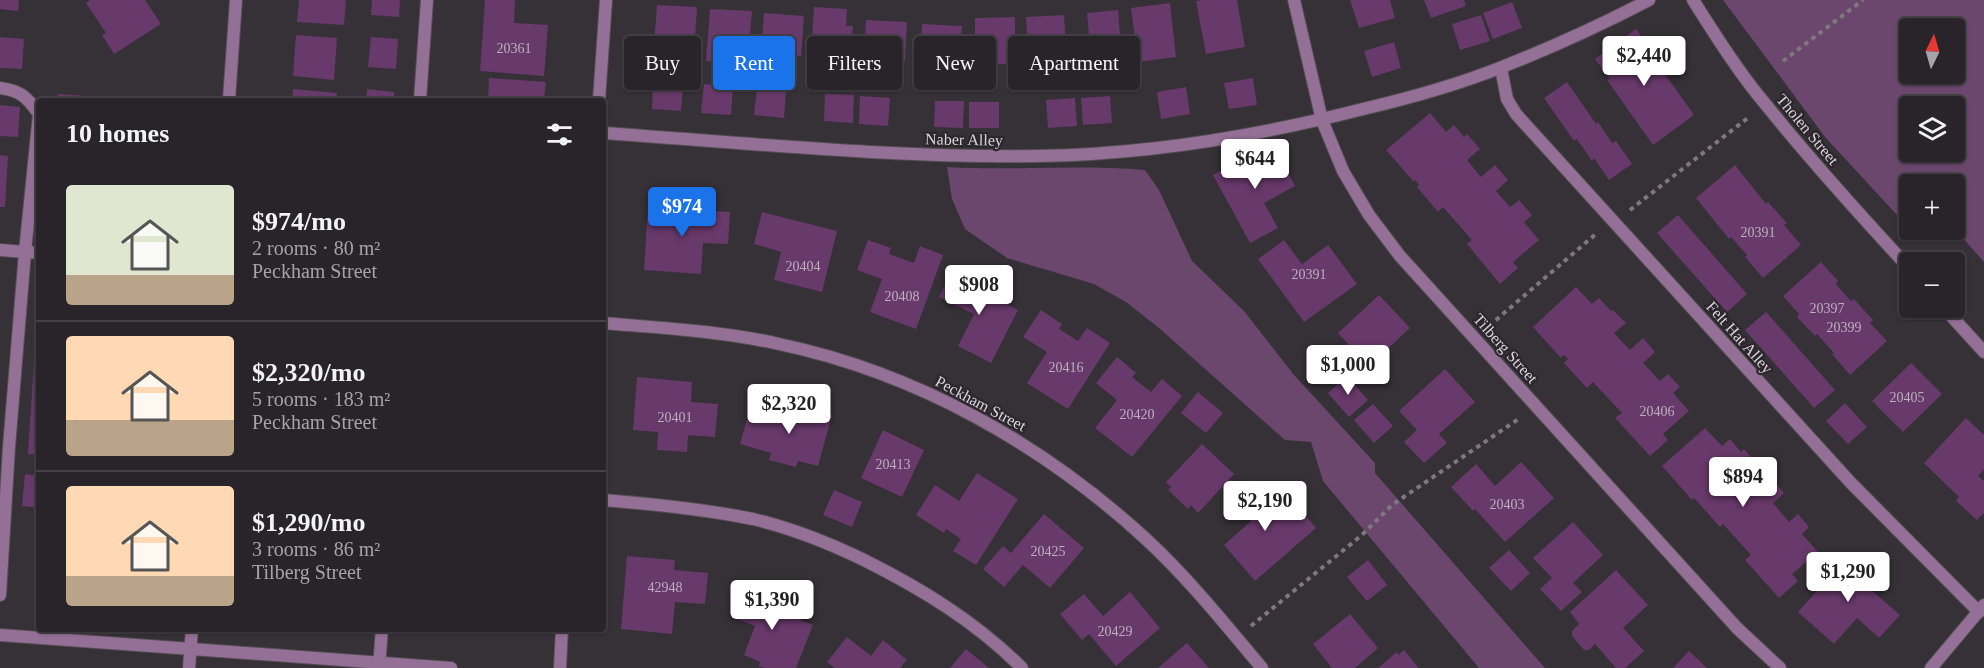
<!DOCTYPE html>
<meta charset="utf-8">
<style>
body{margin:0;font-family:"Times New Roman",serif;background:#302c31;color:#f1f3f6;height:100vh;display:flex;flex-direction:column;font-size:22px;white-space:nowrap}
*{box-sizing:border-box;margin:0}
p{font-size:20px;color:#a5a4a8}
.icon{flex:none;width:33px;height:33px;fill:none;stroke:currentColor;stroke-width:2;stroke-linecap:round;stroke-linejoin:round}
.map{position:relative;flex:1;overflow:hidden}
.panel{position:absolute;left:36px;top:98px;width:570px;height:534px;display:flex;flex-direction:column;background:#282429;border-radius:6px;box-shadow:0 2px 4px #0004,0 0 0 2px #444146}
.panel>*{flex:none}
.top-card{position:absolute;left:624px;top:36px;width:570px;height:54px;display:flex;gap:12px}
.needle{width:39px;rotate:5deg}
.buttons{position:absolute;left:1899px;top:18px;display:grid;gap:12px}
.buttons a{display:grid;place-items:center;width:66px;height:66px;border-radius:6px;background:#282429;box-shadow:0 2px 4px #0004,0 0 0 2px #444146;font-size:30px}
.price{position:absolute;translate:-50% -51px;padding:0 14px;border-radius:6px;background:#fff;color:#222;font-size:20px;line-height:39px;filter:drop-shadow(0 2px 3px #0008)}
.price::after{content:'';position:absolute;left:50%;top:36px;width:18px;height:14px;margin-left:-9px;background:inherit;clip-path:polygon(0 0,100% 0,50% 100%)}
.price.current{background:#1a73e8;color:#fff}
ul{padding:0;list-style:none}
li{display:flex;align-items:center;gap:18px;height:150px;padding:0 30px}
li+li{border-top:2px solid #444146}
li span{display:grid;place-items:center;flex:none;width:168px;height:120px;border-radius:6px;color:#555}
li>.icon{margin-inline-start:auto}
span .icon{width:72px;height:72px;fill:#fffc;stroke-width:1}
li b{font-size:26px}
h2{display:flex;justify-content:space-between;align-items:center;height:72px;padding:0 30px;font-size:26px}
.chip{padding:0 21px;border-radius:6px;background:#282429;box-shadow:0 2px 4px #0004,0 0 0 2px #444146;font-size:21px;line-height:54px}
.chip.current{background:#1a73e8;color:#fff}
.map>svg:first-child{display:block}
</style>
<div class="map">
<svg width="1984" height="668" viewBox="0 0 1984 668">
<rect width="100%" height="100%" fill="#363037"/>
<g fill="#6b476d" fill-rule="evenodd">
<path d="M1723,0H1984V262L1955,229L1954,184H1910L1909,228L1825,137ZM1954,28V74H1910V28ZM1910,106H1954V152H1910Z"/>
<path d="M947,167C1013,171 1079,164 1145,170L1159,190L1192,261L1244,311L1294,375L1375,463V473L1545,668H1479L1323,481L1311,442L1285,440L1159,328L1126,302L1094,284L1007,258L965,229L952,199Z"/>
</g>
<g fill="#68396b">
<path d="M0,0H19L18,11L0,9Z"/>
<path d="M90,0H145L161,24L114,54L102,35L106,33L86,3Z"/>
<path d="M299,0H346L344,25L297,22Z"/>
<path d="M372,0H400L399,17L371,15Z"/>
<path d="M485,0H515L514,23L548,25L544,76L480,71Z"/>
<path d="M1202,0H1237L1245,47L1206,54L1196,1Z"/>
<path d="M1350,0H1390L1395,18L1359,28Z"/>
<path d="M1424,0H1464L1466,6L1431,18Z"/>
<path d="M1512,2L1522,28L1493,39L1483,13Z"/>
<path d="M1170,3L1176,57L1138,62L1131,8Z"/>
<path d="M657,5L697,7L694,54L676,52V46L654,45Z"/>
<path d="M814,7L847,9L846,26H853L849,84L809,81Z"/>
<path d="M710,9L752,11L748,57L727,56L726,62L706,61Z"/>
<path d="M1118,10L1124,84L1086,87L1082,36H1089L1087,13Z"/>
<path d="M764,13L804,16L801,56L761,53Z"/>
<path d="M1064,15L1067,61L1047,62V70L1030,71L1026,17Z"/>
<path d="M1481,15L1490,41L1460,50L1452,24Z"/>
<path d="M1015,17V64H992V71L975,70V18Z"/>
<path d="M866,20L907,22L905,61L864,60Z"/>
<path d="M922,24L962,26L959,65L920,63Z"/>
<path d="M1636,29L1652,51L1650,53L1694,115L1653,145L1607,80L1610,79L1595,59Z"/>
<path d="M296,35L337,38L334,80L293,76Z"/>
<path d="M0,37L24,39L22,69L0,68Z"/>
<path d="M371,37L398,39L396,69L368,67Z"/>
<path d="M1394,42L1401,68L1372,77L1364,51Z"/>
<path d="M489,78L546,82L544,100H488Z"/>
<path d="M1253,78L1257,105L1229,109L1224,83Z"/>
<path d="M653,82L683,84L681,111L652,109Z"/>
<path d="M1567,82L1596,124L1598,122L1612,143L1616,141L1632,164L1609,180L1594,158L1592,161L1577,139L1574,141L1544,98Z"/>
<path d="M704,84L733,87L731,115L701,113Z"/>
<path d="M1186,87L1190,114L1161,119L1157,92Z"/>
<path d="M757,88L786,90L784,118L754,115Z"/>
<path d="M293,89L337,93L336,100H292Z"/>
<path d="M367,89L394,92V100H366Z"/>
<path d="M58,94L87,96V100H57Z"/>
<path d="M825,94L854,95L853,123L824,121Z"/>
<path d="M860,96L890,98L888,126L859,124Z"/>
<path d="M1110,96L1112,123L1083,125L1081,98Z"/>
<path d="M1075,98L1077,126L1048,128L1046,100Z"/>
<path d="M935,101H964L963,128L934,127Z"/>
<rect x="969" y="102" width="30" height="26"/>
<path d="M0,105L20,107L18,137L0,136Z"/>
<path d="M1430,113L1446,132L1454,125L1464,137L1467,134L1480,149L1467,160L1481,177L1495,165L1508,180L1496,191L1510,207L1519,200L1532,215L1524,222L1539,240L1513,262L1518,268L1500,284L1467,244L1472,240L1443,207L1438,212L1417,187L1419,185L1415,180L1414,182L1386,150Z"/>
<path d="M1272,144L1295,186L1264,203L1278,228L1250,243L1213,175Z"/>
<path d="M0,155L8,156L5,207H0Z"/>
<path d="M1735,165L1766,204L1768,202L1787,223L1784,225L1801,245L1763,278L1745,257L1747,255L1731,237L1729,239L1696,198Z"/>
<path d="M648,207L730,212L728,244L703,243L701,274L644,270Z"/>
<path d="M762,212L837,231L822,292L774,280L781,252L754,244Z"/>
<path d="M1678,215L1747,294L1727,312L1657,233Z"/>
<path d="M868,240L891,248L889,254L914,263L920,246L943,255L916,329L870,312L882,279L857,270Z"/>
<path d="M1284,240L1302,264L1328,245L1357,284L1304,322L1258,259Z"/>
<path d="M1821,262L1838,281L1836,284L1851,301L1854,299L1873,320L1870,323L1887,341L1850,375L1832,354L1834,353L1817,334L1815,336L1797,317L1799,314L1783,296Z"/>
<path d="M954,268L977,279L973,288L1018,310L991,363L958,346L974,314L939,297Z"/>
<path d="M1576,287L1592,304L1599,298L1611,311L1613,310L1626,323L1614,333L1630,350L1643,338L1655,352L1643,363L1660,381L1668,374L1680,387L1673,393L1689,411L1663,434L1668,440L1650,456L1615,418L1622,413L1593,382L1587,388L1564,363L1568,359L1564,355L1561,358L1533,327Z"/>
<path d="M1379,295L1410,328L1369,366L1338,333Z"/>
<path d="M1041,310L1062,324L1059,329L1078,341L1087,328L1110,343L1068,409L1027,383L1047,352L1023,337Z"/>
<path d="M1766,312L1835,390L1814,408L1745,330Z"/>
<path d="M37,313H39V454H28Z"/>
<path d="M1117,357L1136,373L1132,377L1151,392L1162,379L1182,396L1132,457L1095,428L1117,400L1096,383Z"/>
<path d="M1911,363L1942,394L1903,432L1872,401Z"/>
<path d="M1445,369L1475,402L1439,434L1447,443L1424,463L1404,442L1417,430L1399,411Z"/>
<path d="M1347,376L1368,400L1349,417L1328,393Z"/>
<path d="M637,377L692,382L691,402L718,404L715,437L688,435L687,452L657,450L658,432L633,430Z"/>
<path d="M1198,392L1223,413L1206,433L1181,413Z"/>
<path d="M785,401L832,415L818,466L798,461L796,467L769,460L771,453L740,444L749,412L780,421Z"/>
<path d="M1845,403L1867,427L1848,444L1826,421Z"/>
<path d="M1373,404L1393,426L1374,443L1354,420Z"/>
<path d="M1966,418L1984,435V469L1978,476L1984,481V513L1977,520L1956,501L1959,497L1924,463Z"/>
<path d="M1705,428L1722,446L1730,439L1741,452L1744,449L1756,463L1743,474L1758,491L1772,479L1784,493L1773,503L1789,522L1798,514L1809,527L1802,534L1818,552L1792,574L1798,581L1779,598L1745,560L1751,555L1723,524L1720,527L1694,498L1692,500L1662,466Z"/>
<path d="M883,430L924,450L902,497L861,478Z"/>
<path d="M1202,444L1234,474L1198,513L1191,505L1188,509L1168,490L1171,487L1166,482Z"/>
<path d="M1521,462L1554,498L1505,542L1475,509L1473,511L1451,487L1476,464L1495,486Z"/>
<path d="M977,473L1018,499L976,565L953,551L961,539L946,529L944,533L916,515L935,485L959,501Z"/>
<path d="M25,474L39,476V508L22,506Z"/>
<path d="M1255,480L1270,497L1262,504L1265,507L1270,502L1283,517L1297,506L1316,528L1255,581L1224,545L1251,521L1231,497L1245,485L1247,487Z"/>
<path d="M834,490L862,502L852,527L823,515Z"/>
<path d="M1044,514L1084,548L1050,588L1023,565L1004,587L983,569L1003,546L1011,553Z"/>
<path d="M1573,522L1603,555L1573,583L1582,592L1561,611L1540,589L1552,578L1533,558Z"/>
<path d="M1509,550L1530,573L1511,591L1489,568Z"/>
<path d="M1851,553L1872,571L1862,582L1900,615L1879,638L1857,618L1834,644L1798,612Z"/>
<path d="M627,556L675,560L674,570L708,573L705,604L675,602L672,634L621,629Z"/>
<path d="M1368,560L1387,585L1367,601L1347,577Z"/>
<path d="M1616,570L1648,605L1623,628L1644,651L1625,668H1616L1595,644L1589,650H1584L1572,636V631L1579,624L1570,612Z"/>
<path d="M744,587L794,607L790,616L813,625L796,668H764L759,666L760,662L744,655L755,626L732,617Z"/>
<path d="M1130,592L1160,628L1116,666L1089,634L1082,640L1060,614L1084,594L1103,616Z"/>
<path d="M1350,614L1378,648L1355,668H1332L1313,644Z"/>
<path d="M847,637L871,656L883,640L907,660L900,668H835L827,662Z"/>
<path d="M1187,643L1209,668H1158Z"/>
<path d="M966,649L989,668H950Z"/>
<path d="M1404,650L1418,667L1417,668H1378L1397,652L1398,655Z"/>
<path d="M1689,651L1707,668H1673Z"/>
</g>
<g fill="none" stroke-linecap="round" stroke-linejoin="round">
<g stroke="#544e54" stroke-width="14">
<g id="service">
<path d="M1501,68L1507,99L1516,114L1851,483L1979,612"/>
<path d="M0,88C21,91 27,97 39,114L25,252L9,447L0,595"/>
<path d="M420,100L427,0"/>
<path d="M603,133C748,143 893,158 1039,156C1148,154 1258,136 1363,109C1410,98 1457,85 1502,67C1553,47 1601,25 1649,0"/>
<path d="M603,500C653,504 703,509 753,519C791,528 829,543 864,560C922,589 976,622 1022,668"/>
<path d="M379,668L382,628"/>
</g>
</g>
<g stroke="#544e54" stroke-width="14">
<g id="minor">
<path d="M1294,0L1322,120L1343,171L1369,215L1400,256L1737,628L1780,668"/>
<path d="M1693,0C1716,36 1739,73 1767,106C1812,162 1861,216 1910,269"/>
<path d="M229,100L236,0"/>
<path d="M599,100L606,0"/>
<path d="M0,250L39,253"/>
<path d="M1944,308L1984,352"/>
<path d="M603,323C662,328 721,331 779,344C917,373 1044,445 1147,540C1189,579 1225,624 1262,668"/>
<path d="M0,635L451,668"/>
<path d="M189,668L192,628"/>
<path d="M560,668L562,628"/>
<path d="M1931,668L1984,605"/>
</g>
</g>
<g stroke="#7f797f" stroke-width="4" stroke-dasharray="4.5 4.5" stroke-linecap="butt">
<path d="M1783,61L1863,0"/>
<path d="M1630,210L1749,117"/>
<path d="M1489,326L1597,233"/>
<path d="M1251,626L1362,535L1392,505L1520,418"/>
</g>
<use href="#service" stroke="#957096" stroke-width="12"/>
<use href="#minor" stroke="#957096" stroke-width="12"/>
</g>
<g text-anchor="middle" stroke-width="4.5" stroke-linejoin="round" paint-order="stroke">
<g font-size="14" fill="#beaebe">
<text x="514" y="53">20361</text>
<text x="1758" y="237">20391</text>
<text x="803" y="271">20404</text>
<text x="1309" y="279">20391</text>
<text x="902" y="301">20408</text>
<text x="1827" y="313">20397</text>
<text x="1844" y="332">20399</text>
<text x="1066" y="372">20416</text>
<text x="1907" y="402">20405</text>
<text x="1657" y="416">20406</text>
<text x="1137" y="419">20420</text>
<text x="675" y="422">20401</text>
<text x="893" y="469">20413</text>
<text x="1507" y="509">20403</text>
<text x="1048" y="556">20425</text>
<text x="665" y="592">42948</text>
<text x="1115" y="636">20429</text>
</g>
<g font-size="16" fill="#dad5da" stroke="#2c262d">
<text transform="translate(1808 129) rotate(50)" y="6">Tholen Street</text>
<text transform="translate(964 139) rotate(1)" y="6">Naber Alley</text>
<text transform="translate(1740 337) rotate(48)" y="6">Felt Hat Alley</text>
<text transform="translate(1506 348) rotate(48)" y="6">Tilberg Street</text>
<text transform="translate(981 403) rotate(28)" y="6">Peckham Street</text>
</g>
</g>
</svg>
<div class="buttons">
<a><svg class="needle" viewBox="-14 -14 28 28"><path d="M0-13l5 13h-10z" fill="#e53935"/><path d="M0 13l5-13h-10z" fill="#a5a4a8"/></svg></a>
<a><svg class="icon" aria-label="layers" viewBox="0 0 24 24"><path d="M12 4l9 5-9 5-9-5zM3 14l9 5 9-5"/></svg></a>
<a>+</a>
<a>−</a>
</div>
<b class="price" style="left:1644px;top:87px">$2,440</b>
<b class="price" style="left:1255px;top:190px">$644</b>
<b class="price current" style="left:682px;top:238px">$974</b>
<b class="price" style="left:979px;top:316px">$908</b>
<b class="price" style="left:1348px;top:396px">$1,000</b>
<b class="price" style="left:789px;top:435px">$2,320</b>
<b class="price" style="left:1743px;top:508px">$894</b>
<b class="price" style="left:1265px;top:532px">$2,190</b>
<b class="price" style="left:1848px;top:603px">$1,290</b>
<b class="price" style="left:772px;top:631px">$1,390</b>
<div class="top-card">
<a class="chip">Buy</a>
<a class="chip current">Rent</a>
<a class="chip">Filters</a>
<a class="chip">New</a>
<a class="chip">Apartment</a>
</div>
<section class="panel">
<h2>10 homes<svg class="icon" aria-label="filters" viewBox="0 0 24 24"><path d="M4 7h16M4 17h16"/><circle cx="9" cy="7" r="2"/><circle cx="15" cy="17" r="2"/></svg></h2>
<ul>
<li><span style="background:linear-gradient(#dfe7d0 75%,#b9a48a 0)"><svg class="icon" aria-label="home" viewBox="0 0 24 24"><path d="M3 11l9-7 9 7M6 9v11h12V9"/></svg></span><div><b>$974/mo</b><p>2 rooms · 80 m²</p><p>Peckham Street</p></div></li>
<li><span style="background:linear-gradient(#ffd9b3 70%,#b9a48a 0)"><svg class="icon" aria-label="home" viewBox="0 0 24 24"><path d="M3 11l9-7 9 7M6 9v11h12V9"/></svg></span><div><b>$2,320/mo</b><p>5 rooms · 183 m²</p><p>Peckham Street</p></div></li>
<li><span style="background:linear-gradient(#ffd9b3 75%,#b9a48a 0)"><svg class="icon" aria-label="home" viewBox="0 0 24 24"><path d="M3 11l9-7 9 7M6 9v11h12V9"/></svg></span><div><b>$1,290/mo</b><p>3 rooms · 86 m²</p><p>Tilberg Street</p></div></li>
</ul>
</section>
</div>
